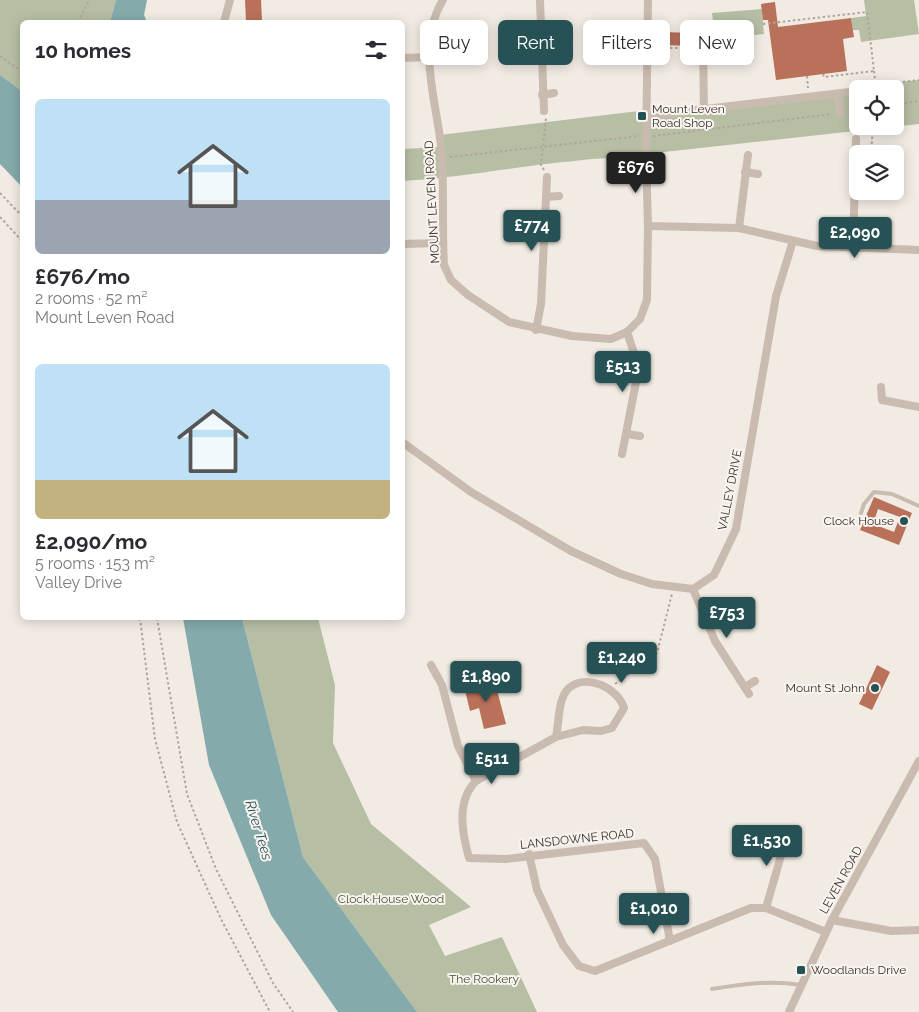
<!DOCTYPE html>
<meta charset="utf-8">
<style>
body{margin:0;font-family:Raleway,sans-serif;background:#f7f7f7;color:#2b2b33;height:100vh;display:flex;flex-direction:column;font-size:19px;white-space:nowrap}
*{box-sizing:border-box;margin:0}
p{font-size:16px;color:#7c7c81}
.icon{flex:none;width:28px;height:28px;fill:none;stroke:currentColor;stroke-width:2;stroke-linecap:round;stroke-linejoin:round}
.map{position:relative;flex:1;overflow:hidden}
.details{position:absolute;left:20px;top:20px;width:385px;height:600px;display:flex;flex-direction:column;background:#fff;border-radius:8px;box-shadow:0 2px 12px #0003}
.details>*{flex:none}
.top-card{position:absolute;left:420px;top:20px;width:424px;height:45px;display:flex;gap:10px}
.fabs{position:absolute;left:849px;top:80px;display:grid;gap:10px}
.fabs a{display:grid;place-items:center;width:55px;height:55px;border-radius:8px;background:#fff;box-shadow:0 2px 12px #0003;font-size:25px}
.price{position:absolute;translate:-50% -42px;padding:0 11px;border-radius:5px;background:#265256;color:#fff;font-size:16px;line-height:32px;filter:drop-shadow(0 1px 2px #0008)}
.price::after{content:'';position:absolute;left:50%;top:30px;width:15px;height:11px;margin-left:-8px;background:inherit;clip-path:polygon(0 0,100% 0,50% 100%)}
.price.active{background:#222;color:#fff}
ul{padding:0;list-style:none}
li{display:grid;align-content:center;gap:10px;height:265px;padding:0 15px}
li span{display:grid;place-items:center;height:155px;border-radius:8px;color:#555}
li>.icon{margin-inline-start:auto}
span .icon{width:90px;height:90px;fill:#fffc;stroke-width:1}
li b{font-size:21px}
h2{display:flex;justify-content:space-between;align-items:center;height:60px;padding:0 15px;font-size:21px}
.chip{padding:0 18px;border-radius:8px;background:#fff;box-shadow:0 2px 12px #0003;font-size:18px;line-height:45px}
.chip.active{background:#265256;color:#fff}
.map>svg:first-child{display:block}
</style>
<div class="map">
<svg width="919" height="1012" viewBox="0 0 919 1012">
<rect width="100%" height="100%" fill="#f1ebe3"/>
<g fill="#b6bfa4">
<path d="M0,0H116L110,22H22V91L0,75Z"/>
<path d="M864,0H914L919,34L861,42L859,30H853L851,18L866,16Z"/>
<path d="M762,9L764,34L715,39L712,13Z"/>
<path d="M919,80V124L646,154V161C616,155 593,159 563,162C509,168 456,178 403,181V149L441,147L440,135L647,110V116L857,91L858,126H895V89H860L861,86Z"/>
<path d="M242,618H318L335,685L333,743L371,824L471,907L429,925L445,956L502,937L537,1012H417L303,857Z"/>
</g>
<g fill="#84aaac">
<path d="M116,0H147L144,15L147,22H110Z"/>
<path d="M0,75L22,91V187L0,164Z"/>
<path d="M183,618H242L303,857L417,1012H338L271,915L209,765Z"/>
</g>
<g fill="#b97159" fill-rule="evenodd">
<path d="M245,0H261L262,21H246Z"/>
<path d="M775,2L778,27L851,18L854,37L843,39L847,71L776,80L768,20H763L761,4Z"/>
<path d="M663,32L693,33L692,46L663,45Z"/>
<path d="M874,497L912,513L899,545L860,530ZM878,509L900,517L894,532L873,524Z"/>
<path d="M877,665L890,672L872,710L859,704Z"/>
<path d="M494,679L506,724L484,729L479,708L470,711L464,686Z"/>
</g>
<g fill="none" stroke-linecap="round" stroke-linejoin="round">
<g stroke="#b4a59a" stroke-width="2" stroke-dasharray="2.5 2.5" stroke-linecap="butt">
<path d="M78,22L89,0"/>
<path d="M763,24L867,12L874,71L824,77L823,74"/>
<path d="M739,36L740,49"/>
<path d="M710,41L727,40V38"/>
<path d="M655,48H696"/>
<path d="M0,56L17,68H22"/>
<path d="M874,71L876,89"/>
<path d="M807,76L808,88"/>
<path d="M863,86L919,80"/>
<path d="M895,105L919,101"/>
<path d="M849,112L858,110"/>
<path d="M653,136L832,114"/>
<path d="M871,154L873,126"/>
<path d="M450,157L639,136"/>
<path d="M544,170L541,165L546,118"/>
<path d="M0,193L22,216"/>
<path d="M0,217L22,241"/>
<path d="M140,618L155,739L177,822L221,919L270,1012"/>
<path d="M157,618L187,794L216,869L273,983L293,1012"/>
<path d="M615,684L657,653L672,594"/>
</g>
<g stroke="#c9bbaf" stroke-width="4">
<path d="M703,55H737L752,60"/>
<path d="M861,513L864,504L874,492L892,494L919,506"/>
<path d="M712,989C743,984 770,980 801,985"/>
</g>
<g stroke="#c9bbaf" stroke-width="8">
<path d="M443,0C414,48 439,106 442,157C444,193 442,229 444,265L451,280L468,295L509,322L572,336L611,339L627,332L640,319L647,300L648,226"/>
<path d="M540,0L544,111"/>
<path d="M648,0L646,154L648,226L739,228L817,246L919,250"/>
<path d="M224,22L230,0"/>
<path d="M703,42L704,111"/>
<path d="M402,58L428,57"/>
<path d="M837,94L841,113"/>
<path d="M542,95L554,93"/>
<path d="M647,116L858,91"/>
<path d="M745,172L758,174"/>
<path d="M546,197L559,196"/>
<path d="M739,228L748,155"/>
<path d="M402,244L443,243"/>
<path d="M853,248L856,139"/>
<path d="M536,330L541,304L547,177"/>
<path d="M881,387L882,400L919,407"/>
<path d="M627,434L640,436"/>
<path d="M402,442L471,492L571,551L621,574L652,584L693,589L714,575L736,529L776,296L793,241"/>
<path d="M622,454L637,377L634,353L627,332"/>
<path d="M693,589L715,641L749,694"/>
<path d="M431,665L442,685L458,746L476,781"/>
<path d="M745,687L755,681"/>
<path d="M556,737C559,723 558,697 569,688C587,673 618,688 624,708L612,728L601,731L583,730L556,737L476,781C456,801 462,833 469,858L506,859L644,843L655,859L670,941"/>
<path d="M782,829L796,834"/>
<path d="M529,854L537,890L563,945L579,966L595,971L751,908H766L826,932"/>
<path d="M766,908L788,831"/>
<path d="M832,920L891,931L919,930"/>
<path d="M789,1012L832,920L919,761"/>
</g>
</g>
<g fill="#265256" stroke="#f9f4ef" stroke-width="2">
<rect x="637" y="111" width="10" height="10" rx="2.5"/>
<circle cx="904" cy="521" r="5"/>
<circle cx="875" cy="688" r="5"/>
<rect x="796" y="965" width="10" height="10" rx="2.5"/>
</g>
<g text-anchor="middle" stroke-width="4" stroke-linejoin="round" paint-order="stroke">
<g font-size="12" fill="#39302c" stroke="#f9f4ef" text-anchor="start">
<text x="652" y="113">Mount Leven<tspan x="652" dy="14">Road Shop</tspan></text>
<text x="894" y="525" text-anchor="end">Clock House</text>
<text x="865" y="692" text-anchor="end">Mount St John</text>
<text x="811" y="974">Woodlands Drive</text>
</g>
<g font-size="12" fill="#39302c" stroke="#f9f4ef">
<text transform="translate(432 202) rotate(-93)" y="4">MOUNT LEVEN ROAD</text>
<text transform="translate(730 490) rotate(-79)" y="4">VALLEY DRIVE</text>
<text transform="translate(577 839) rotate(-6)" y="4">LANSDOWNE ROAD</text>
<text transform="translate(841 880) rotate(-61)" y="4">LEVEN ROAD</text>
</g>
<g font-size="12" fill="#485433" stroke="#f9f4ef">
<text x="391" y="903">Clock House Wood</text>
<text x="484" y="983">The Rookery</text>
</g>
<g font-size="14" font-style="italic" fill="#265256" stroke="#f9f4ef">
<text transform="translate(259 830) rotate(73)" y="5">River Tees</text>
</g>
</g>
</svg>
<div class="fabs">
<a><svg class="icon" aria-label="locate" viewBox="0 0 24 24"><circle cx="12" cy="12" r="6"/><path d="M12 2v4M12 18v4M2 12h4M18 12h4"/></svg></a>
<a><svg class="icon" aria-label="layers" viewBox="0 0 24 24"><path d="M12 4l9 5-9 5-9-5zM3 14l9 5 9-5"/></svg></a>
</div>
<b class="price active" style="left:636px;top:194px">£676</b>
<b class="price" style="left:532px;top:252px">£774</b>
<b class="price" style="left:855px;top:259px">£2,090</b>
<b class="price" style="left:623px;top:393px">£513</b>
<b class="price" style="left:727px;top:639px">£753</b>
<b class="price" style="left:622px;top:684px">£1,240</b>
<b class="price" style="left:486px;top:703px">£1,890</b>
<b class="price" style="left:492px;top:785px">£511</b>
<b class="price" style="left:767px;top:867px">£1,530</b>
<b class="price" style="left:654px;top:935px">£1,010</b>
<div class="top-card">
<a class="chip">Buy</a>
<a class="chip active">Rent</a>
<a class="chip">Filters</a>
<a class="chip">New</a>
</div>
<section class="details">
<h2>10 homes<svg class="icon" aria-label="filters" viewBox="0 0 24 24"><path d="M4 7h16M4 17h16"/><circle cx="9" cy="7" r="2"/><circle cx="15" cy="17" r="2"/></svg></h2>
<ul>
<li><span style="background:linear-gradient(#bfe0f5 65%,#9aa5b1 0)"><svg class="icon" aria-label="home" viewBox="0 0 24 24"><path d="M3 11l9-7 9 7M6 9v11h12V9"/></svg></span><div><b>£676/mo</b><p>2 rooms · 52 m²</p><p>Mount Leven Road</p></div></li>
<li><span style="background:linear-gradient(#bfe0f5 75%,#c2b280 0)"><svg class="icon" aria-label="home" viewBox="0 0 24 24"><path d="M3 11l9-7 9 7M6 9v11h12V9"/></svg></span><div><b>£2,090/mo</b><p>5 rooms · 153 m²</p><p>Valley Drive</p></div></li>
</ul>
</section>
</div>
